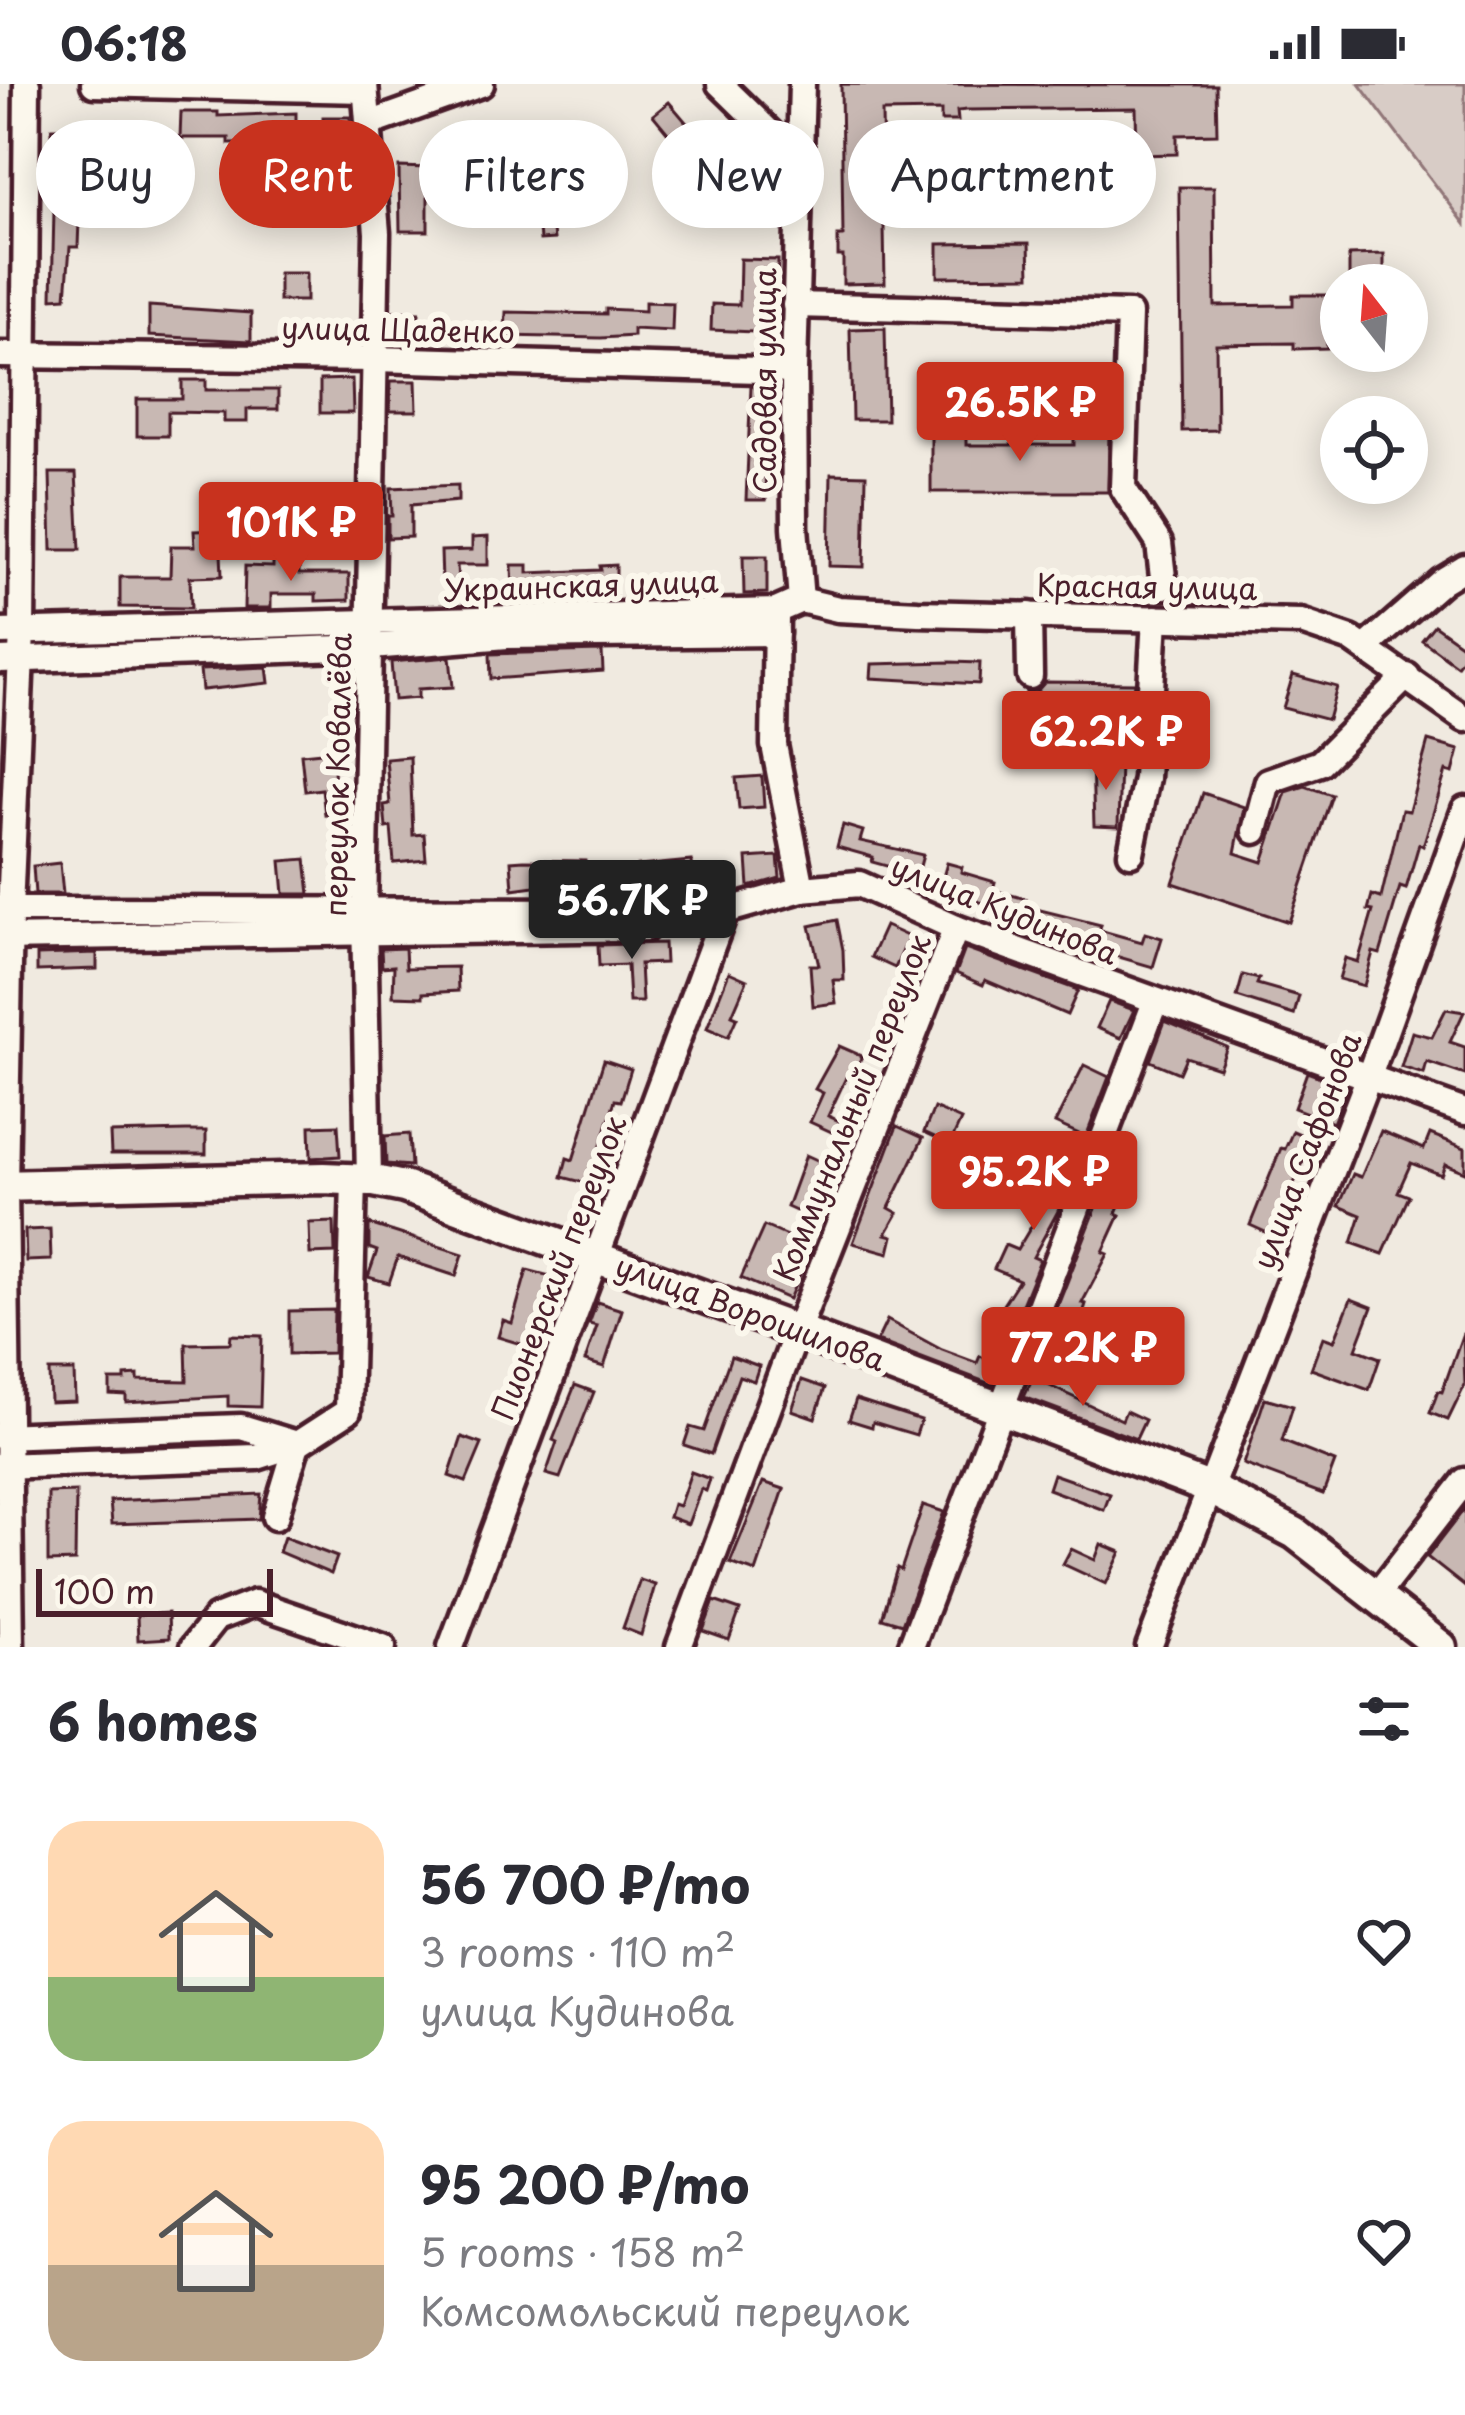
<!DOCTYPE html>
<meta charset="utf-8">
<style>
body{margin:0;font-family:"Playpen Sans",sans-serif;background:#f2f2f3;color:#2b2b33;height:100vh;display:flex;flex-direction:column;font-size:45px;white-space:nowrap}
*{box-sizing:border-box;margin:0}
p{font-size:39px;color:#7c7c81}
.icon{flex:none;width:66px;height:66px;fill:none;stroke:currentColor;stroke-width:2;stroke-linecap:round;stroke-linejoin:round}
.map{position:relative;height:1563px;overflow:hidden}
.drawer{display:flex;flex-direction:column;background:#fff;flex:1}
.drawer>*{flex:none}
.hud{position:absolute;left:36px;top:36px;width:1395px;height:108px;display:flex;gap:24px}
.needle{width:78px;rotate:343deg}
.controls{position:absolute;left:1320px;top:180px;display:grid;gap:24px}
.controls a{display:grid;place-items:center;width:108px;height:108px;border-radius:50%;background:#fff;box-shadow:0 6px 30px #0003;font-size:60px}
.scale{position:absolute;left:36px;bottom:30px;width:237px;box-sizing:border-box;padding-left:12px;border:6px solid #4a1f2b;border-top:0;font-size:33px;line-height:42px;white-space:nowrap;color:#4a1f2b;-webkit-text-stroke:9px #fbf7ec;paint-order:stroke}
.price{position:absolute;translate:-50% -102px;padding:0 27px;border-radius:12px;background:#c8321e;color:#fff;font-size:39px;line-height:78px;filter:drop-shadow(0 3px 6px #0008)}
.price::after{content:'';position:absolute;left:50%;top:72px;width:36px;height:27px;margin-left:-18px;background:inherit;clip-path:polygon(0 0,100% 0,50% 100%)}
.price.on{background:#222;color:#fff}
ul{padding:0;list-style:none}
li{display:flex;align-items:center;gap:36px;height:300px;padding:0 48px}
li span{display:grid;place-items:center;flex:none;width:336px;height:240px;border-radius:36px;color:#555}
li>.icon{margin-inline-start:auto}
span .icon{width:144px;height:144px;fill:#fffc;stroke-width:1}
li b{font-size:51px}
h2{display:flex;justify-content:space-between;align-items:center;height:144px;padding:0 48px;font-size:51px}
.pill{padding:0 42px;border-radius:54px;background:#fff;box-shadow:0 6px 30px #0003;font-size:42px;line-height:108px}
.pill.on{background:#c8321e;color:#fff}
.status{display:flex;justify-content:space-between;align-items:center;height:84px;padding:0 60px;background:#fff;direction:ltr}
.status svg{height:33px;fill:currentColor}
.map>svg:first-child{display:block}
</style>
<div class="status"><b>06:18</b><svg viewBox="0 0 49 12"><path d="M0 12V9h3v3zM5 12V6h3v6zM10 12V3h3v9zM15 12V0h3v12zM26 1h20v11H26zM47 4h2v5h-2z"/></svg></div>
<div class="map">
<svg width="1465" height="1563" viewBox="0 0 1465 1563">
<rect width="100%" height="100%" fill="#f0eae0"/>
<filter id="ink" filterUnits="userSpaceOnUse"><feTurbulence type="fractalNoise" baseFrequency=".00833" numOctaves="2"/><feDisplacementMap in="SourceGraphic" scale="24" xChannelSelector="R" yChannelSelector="G"/><feConvolveMatrix kernelMatrix="1 2 1 2 8 2 1 2 1" color-interpolation-filters="sRGB"/></filter>
<g filter="url(#ink)">
<path fill="#d8ccc6" stroke="#917678" stroke-width="3" d="M1359,0H1465V140Z"/>
<g fill="#c8b8b3" stroke="#4a1f2b" stroke-width="3">
<path d="M841,0L1216,1L1217,50L1177,51V70L1137,71L1136,24L967,26L957,27L958,37H941V27L882,28L885,199L843,200V172H838V152H843Z"/>
<path d="M669,18L696,50L703,40L731,74L737,97L719,101L711,72L704,78L684,55L677,60L653,31Z"/>
<path d="M181,28H218V32L296,29V59L229,60V54H180Z"/>
<path d="M323,33H350V83H355L357,109H333V60H323Z"/>
<path d="M52,44H146V70H99V82H81L78,163H70L66,213L52,214L55,82H52Z"/>
<path d="M544,73L554,155L540,156L536,108L528,76Z"/>
<path d="M1028,76L1029,109L937,110L936,78Z"/>
<path d="M399,83L428,84V147H400Z"/>
<path d="M1179,103H1214L1215,222L1293,221V211H1326L1327,264L1294,265V259L1216,260L1217,346L1182,347Z"/>
<path d="M1029,159L1030,192L938,193V160Z"/>
<path d="M1384,170V201H1349V171Z"/>
<path d="M740,175L778,176L776,249L711,246L712,220L739,221Z"/>
<rect x="279" y="189" width="27" height="28"/>
<path d="M645,218L673,219L672,247L633,245V252L601,254L505,252L506,228L606,230V225L645,227Z"/>
<path d="M149,222L251,229V257L149,252Z"/>
<path d="M392,227L419,228L417,258L391,257Z"/>
<path d="M885,244L887,336H852L850,245Z"/>
<path d="M352,295L353,329H320V296Z"/>
<path d="M182,296H206V306H278V325H247V338H224V329L168,328V352H137V315H182Z"/>
<path d="M391,297H416L417,327H390Z"/>
<path d="M751,302L777,303L778,321H763L766,416H746Z"/>
<path d="M966,343V361H1074V343H1109L1108,408H931V344Z"/>
<path d="M50,389H76L80,466H52Z"/>
<path d="M831,390L866,391L864,483L829,482Z"/>
<path d="M458,401V417L411,421V453L388,454V432H392L391,404Z"/>
<path d="M220,446L222,492L190,493L191,524L120,523V493H170L171,462H195L194,447Z"/>
<path d="M488,453V481H457L458,499H442L441,467L472,466V454Z"/>
<path d="M743,472H767V509L744,510Z"/>
<path d="M273,474L299,475V490H349V516L316,517V510H271V524H244L245,482L273,483Z"/>
<path d="M512,481H528V489L601,486L600,482L616,481V510L547,516L546,509L513,510Z"/>
<path d="M1434,541L1465,563V571L1457,582L1422,556Z"/>
<path d="M602,567L603,587L491,595L490,570Z"/>
<path d="M450,573L453,603L418,605V614L394,616L391,578Z"/>
<path d="M951,578L980,579L979,600L871,594L872,580Z"/>
<path d="M267,583L269,599L202,606L200,586Z"/>
<path d="M1293,591L1337,603L1328,636L1283,624Z"/>
<path d="M1045,598L1135,599L1129,642H1098V622L1071,621L1070,640L1041,639L1040,621L1025,620L1026,608L1037,607Z"/>
<path d="M1428,657L1459,666L1453,689L1446,687L1423,762L1419,760L1406,805L1400,803L1380,870L1373,868L1364,902L1339,895L1345,874L1358,878L1373,827L1368,826L1372,811L1381,814L1402,726L1409,727Z"/>
<path d="M332,667L337,716L346,715L347,729L325,731L322,705L305,707L301,670Z"/>
<path d="M410,673L413,751L424,750L426,776L394,779L391,743L386,744L384,721L390,720L386,675Z"/>
<path d="M1092,677L1120,678L1118,743L1094,742Z"/>
<path d="M762,692L764,723L739,725L736,694Z"/>
<path d="M1305,702L1332,711L1289,838L1173,799L1203,709L1244,723L1235,769L1263,778L1286,708Z"/>
<path d="M843,741L863,747L860,757L923,771L916,797L903,793L905,787L872,778L873,773L837,763Z"/>
<path d="M778,772L780,794L749,803L747,774Z"/>
<path d="M306,775L310,810H284L281,777Z"/>
<path d="M524,776L585,777L587,801L571,802V797L513,805L511,777Z"/>
<path d="M692,777L694,805L640,810L638,782Z"/>
<path d="M60,779L63,810H35L33,782Z"/>
<path d="M947,779L962,783L961,788L995,798L993,806L1026,815L1024,822L1101,841L1099,846L1142,858L1145,849L1162,854L1153,883L1098,867L1100,860L1003,834L1006,825L969,815L971,809L941,800Z"/>
<path d="M837,836L843,866L844,896H833L836,919L813,922L810,881H819L810,842Z"/>
<path d="M885,842L909,853L895,884L871,873Z"/>
<path d="M664,859L665,879L640,880L642,918H629L627,881L599,882L598,861Z"/>
<path d="M405,864L406,884L457,883L458,907L423,909V913L393,912L394,882L382,883L381,865Z"/>
<path d="M965,865L1078,906L1067,931L985,896L983,901L956,889Z"/>
<path d="M97,869V885L37,887V871Z"/>
<path d="M729,888L747,896L732,931L737,933L728,953L707,944Z"/>
<path d="M1243,891L1259,895L1257,900L1299,912L1294,931L1237,913Z"/>
<path d="M1109,917L1134,926L1121,954L1097,944Z"/>
<path d="M1446,925L1464,928L1450,958L1465,963V991L1427,978L1424,990L1401,983L1412,948L1432,953Z"/>
<path d="M1165,937L1227,963L1219,984L1186,973L1179,989L1150,977Z"/>
<path d="M839,962L862,972L855,987L850,985L828,1032L842,1038L836,1050L810,1038L823,1009L815,1005Z"/>
<path d="M604,976L631,985L621,1017L615,1016L595,1081L598,1082L586,1099L562,1093L567,1074L573,1076Z"/>
<path d="M1084,981L1109,993L1086,1053L1055,1039Z"/>
<path d="M1307,988L1347,1003L1333,1039L1294,1024Z"/>
<path d="M934,1024L961,1036L950,1060L924,1048Z"/>
<path d="M338,1041L340,1072L311,1074L310,1042Z"/>
<path d="M897,1042L923,1054L889,1124L898,1129L886,1150L893,1152L889,1169L853,1159Z"/>
<path d="M186,1047H206V1070H111L110,1049Z"/>
<path d="M1293,1047L1316,1057L1310,1070L1307,1069L1272,1151L1250,1141L1281,1064L1285,1065Z"/>
<path d="M1381,1047L1424,1065L1430,1050L1465,1064V1088L1445,1080L1441,1091L1411,1079L1398,1108L1409,1112L1383,1170L1352,1159L1361,1131L1339,1122L1353,1090L1361,1093Z"/>
<path d="M409,1050L411,1082L386,1080L385,1052Z"/>
<path d="M1046,1069L1075,1082L1058,1127L1033,1173L1040,1176L1014,1240L997,1230L1019,1196L994,1185L1005,1161L1017,1166L1041,1126L1031,1120L1043,1099L1034,1095Z"/>
<path d="M806,1071L828,1081L809,1133L787,1123Z"/>
<path d="M1106,1099L1125,1107L1116,1129L1120,1131L1103,1168L1108,1170L1082,1219L1086,1220L1078,1246L1051,1239Z"/>
<path d="M334,1138L335,1169L310,1170L309,1139Z"/>
<path d="M369,1140L463,1170L456,1192L398,1173L389,1199L368,1193L377,1167L369,1164Z"/>
<path d="M764,1142L812,1163L789,1215L741,1194Z"/>
<path d="M50,1145L51,1176L26,1177L25,1146Z"/>
<path d="M527,1186L554,1193L542,1239L535,1237L527,1262L498,1253L503,1236L512,1239Z"/>
<path d="M1351,1215L1372,1223L1356,1265L1380,1274L1369,1306L1311,1285L1323,1253L1334,1257Z"/>
<path d="M597,1218L622,1226L604,1283L585,1277L597,1242L589,1240Z"/>
<path d="M334,1226L333,1269L289,1270V1227Z"/>
<path d="M887,1236L942,1266L977,1279L980,1272L1000,1281L993,1301L877,1257Z"/>
<path d="M1463,1249L1465,1301L1448,1336L1430,1329L1438,1307L1442,1308Z"/>
<path d="M231,1251L262,1252L260,1323L228,1322V1312L126,1318V1311L110,1310V1296H125V1292L138,1291V1296L187,1297L186,1260L230,1259Z"/>
<path d="M731,1272L759,1282L754,1297L739,1292L711,1370L684,1361L690,1343L704,1347Z"/>
<path d="M49,1287H74L75,1317L50,1318Z"/>
<path d="M1033,1294L1122,1336L1126,1327L1145,1336L1136,1355L1024,1313Z"/>
<path d="M802,1296L825,1304L815,1334L792,1326Z"/>
<path d="M575,1301L594,1308L560,1394L546,1390L557,1358L553,1356Z"/>
<path d="M1265,1314L1293,1322L1282,1357L1335,1378L1323,1410L1243,1380Z"/>
<path d="M856,1315L921,1336L916,1351L873,1338L872,1343L849,1336Z"/>
<path d="M462,1353L482,1360L466,1398L449,1392Z"/>
<path d="M691,1388L710,1395L706,1407L701,1405L688,1440L669,1433L673,1420L679,1422Z"/>
<path d="M1053,1390L1110,1410L1104,1426L1048,1405Z"/>
<path d="M763,1398L784,1405L756,1488L730,1479Z"/>
<path d="M76,1408L75,1477L48,1478V1409Z"/>
<path d="M261,1410L259,1435L112,1440L110,1417Z"/>
<path d="M923,1421L944,1428L902,1540L882,1534L897,1484L901,1486Z"/>
<path d="M1465,1424V1503L1427,1473Z"/>
<path d="M284,1453L337,1473L331,1490L279,1468Z"/>
<path d="M1101,1460L1121,1468L1106,1500L1063,1480L1071,1465L1095,1476Z"/>
<path d="M640,1496L655,1501L641,1551L623,1544Z"/>
<path d="M714,1517L740,1526L729,1556L703,1547Z"/>
<path d="M168,1529L169,1554L138,1556L137,1531Z"/>
</g>
<g fill="none" stroke-linecap="round" stroke-linejoin="round">
<g stroke="#4a1f2b" stroke-width="33">
<g id="minor">
<path d="M94,0L365,6"/>
<path d="M365,0L377,149L364,829L369,1096"/>
<path d="M720,0L800,78"/>
<path d="M369,40L481,0"/>
<path d="M795,221L1129,230L1123,404L1159,459L1164,502"/>
<path d="M0,271L374,275L794,287"/>
<path d="M801,516L838,525L918,529L1301,538L1351,555L1465,635"/>
<path d="M801,516L795,443L794,287L802,0"/>
<path d="M1029,531L1030,592"/>
<path d="M776,534L774,661L802,805"/>
<path d="M0,548L776,527L801,516"/>
<path d="M1365,564L1442,497L1465,483"/>
<path d="M0,576L371,563L507,552L776,549"/>
<path d="M1255,747L1268,697L1320,679L1407,592"/>
<path d="M1131,769L1146,694L1155,534"/>
<path d="M0,826L725,827L802,805L859,800L956,844L1465,1028"/>
<path d="M0,854L646,844"/>
<path d="M0,1352L241,1343L297,1360"/>
<path d="M0,1382L257,1373L297,1360L348,1327L354,1095"/>
<path d="M275,1433L297,1360"/>
<path d="M1375,1513L1465,1397"/>
<path d="M11,1563L5,1102L10,826L22,547L27,0"/>
<path d="M193,1563L216,1534L255,1519L383,1563"/>
<path d="M451,1563L725,827"/>
<path d="M679,1563L797,1247L956,844"/>
<path d="M911,1563L1155,918"/>
<path d="M1149,1563L1369,992L1465,725"/>
</g>
</g>
<g stroke="#4a1f2b" stroke-width="39">
<path id="major" d="M0,1102L323,1094L369,1096L404,1103L797,1247L1209,1404L1295,1449L1441,1563"/>
</g>
<use href="#minor" stroke="#fbf7ec" stroke-width="24"/>
<use href="#major" stroke="#fbf7ec" stroke-width="30"/>
</g>
</g>
<g text-anchor="middle" stroke-width="12" stroke-linejoin="round" paint-order="stroke">
<g font-size="30" fill="#4a1f2b" stroke="#fbf7ec">
<text transform="translate(398 247) rotate(1)" y="10">улица Щаденко</text>
<text transform="translate(766 297) rotate(-90)" y="10">Садовая улица</text>
<text transform="translate(581 503) rotate(-2)" y="10">Украинская улица</text>
<text transform="translate(1147 504) rotate(1)" y="10">Красная улица</text>
<text transform="translate(339 691) rotate(-89)" y="10">переулок Ковалёва</text>
<text transform="translate(1004 827) rotate(22)" y="10">улица Кудинова</text>
<text transform="translate(853 1024) rotate(-68)" y="10">Коммунальный переулок</text>
<text transform="translate(1308 1067) rotate(-69)" y="10">улица Сафонова</text>
<text transform="translate(560 1184) rotate(-69)" y="10">Пионерский переулок</text>
<text transform="translate(750 1230) rotate(20)" y="10">улица Ворошилова</text>
</g>
</g>
</svg>
<div class="controls">
<a><svg class="needle" viewBox="-14 -14 28 28"><path d="M0-13l5 13h-10z" fill="#e53935"/><path d="M0 13l5-13h-10z" fill="#7c7c81"/></svg></a>
<a><svg class="icon" aria-label="locate" viewBox="0 0 24 24"><circle cx="12" cy="12" r="6"/><path d="M12 2v4M12 18v4M2 12h4M18 12h4"/></svg></a>
</div>
<div class="scale">100 m</div>
<b class="price" style="left:1020px;top:380px">26.5K ₽</b>
<b class="price" style="left:291px;top:500px">101K ₽</b>
<b class="price" style="left:1106px;top:709px">62.2K ₽</b>
<b class="price on" style="left:632px;top:878px">56.7K ₽</b>
<b class="price" style="left:1034px;top:1149px">95.2K ₽</b>
<b class="price" style="left:1083px;top:1325px">77.2K ₽</b>
<div class="hud">
<a class="pill">Buy</a>
<a class="pill on">Rent</a>
<a class="pill">Filters</a>
<a class="pill">New</a>
<a class="pill">Apartment</a>
</div>
</div>
<section class="drawer">
<h2>6 homes<svg class="icon" aria-label="filters" viewBox="0 0 24 24"><path d="M4 7h16M4 17h16"/><circle cx="9" cy="7" r="2"/><circle cx="15" cy="17" r="2"/></svg></h2>
<ul>
<li><span style="background:linear-gradient(#ffd9b3 65%,#8fb573 0)"><svg class="icon" aria-label="home" viewBox="0 0 24 24"><path d="M3 11l9-7 9 7M6 9v11h12V9"/></svg></span><div><b>56 700 ₽/mo</b><p>3 rooms · 110 m²</p><p>улица Кудинова</p></div><svg class="icon" aria-label="heart" viewBox="0 0 24 24"><path d="M12 20l-8-8c-3-5 5-10 8-4 3-6 11-1 8 4z"/></svg></li>
<li><span style="background:linear-gradient(#ffd9b3 60%,#b9a48a 0)"><svg class="icon" aria-label="home" viewBox="0 0 24 24"><path d="M3 11l9-7 9 7M6 9v11h12V9"/></svg></span><div><b>95 200 ₽/mo</b><p>5 rooms · 158 m²</p><p>Комсомольский переулок</p></div><svg class="icon" aria-label="heart" viewBox="0 0 24 24"><path d="M12 20l-8-8c-3-5 5-10 8-4 3-6 11-1 8 4z"/></svg></li>
</ul>
</section>
